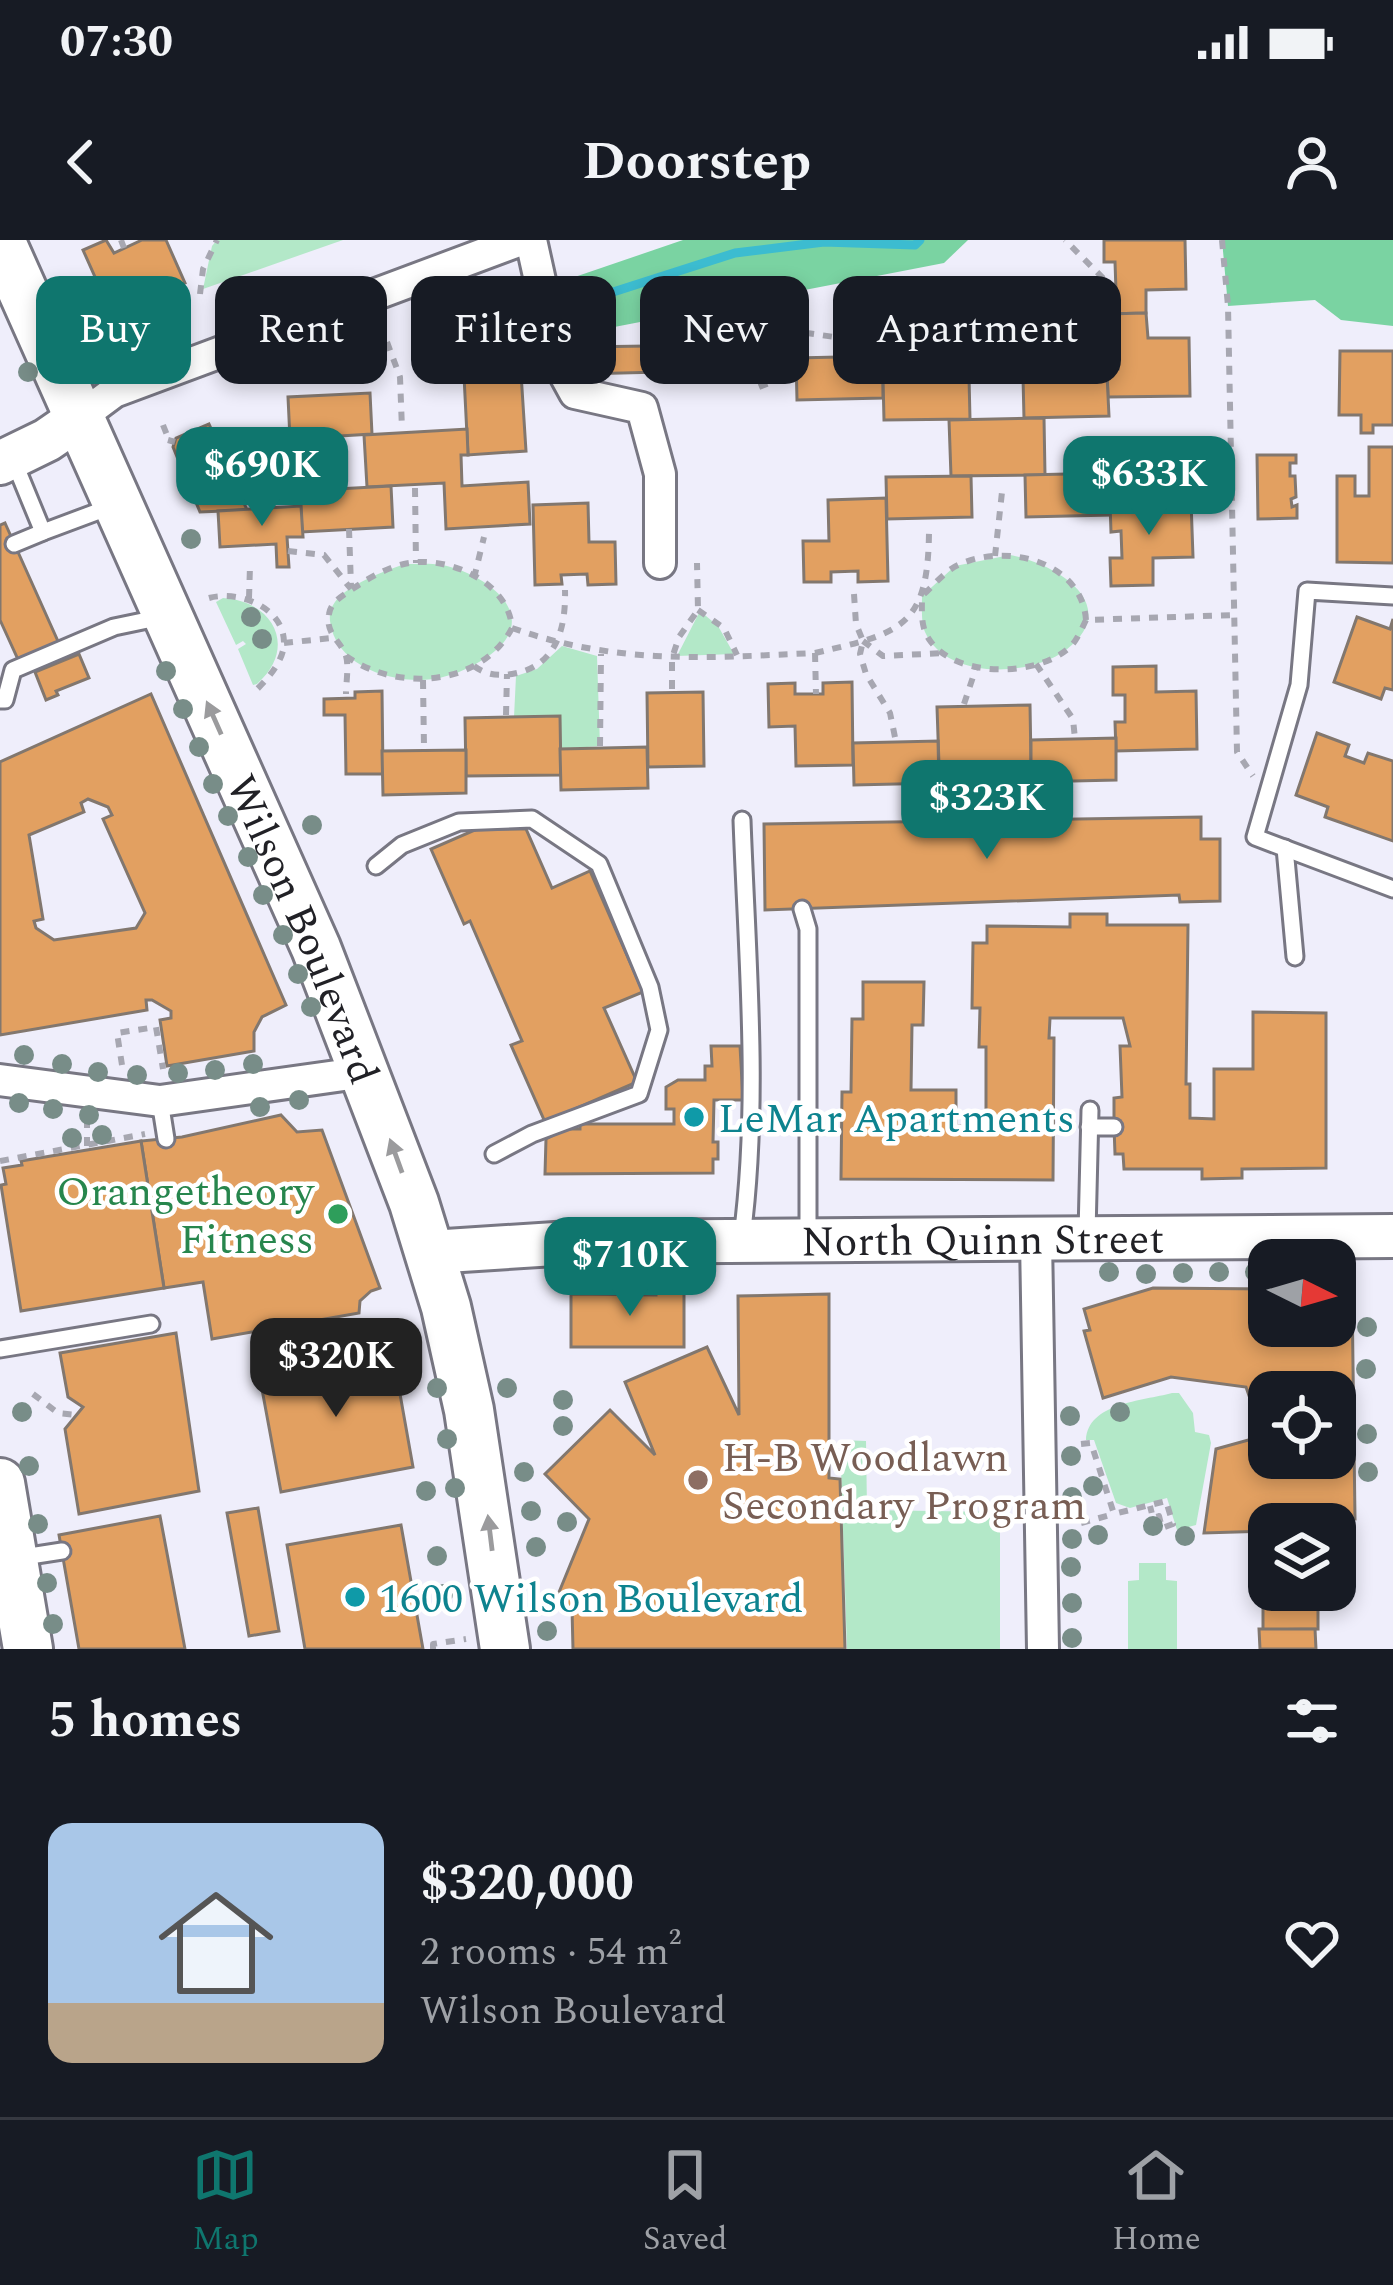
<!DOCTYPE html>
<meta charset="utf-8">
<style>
body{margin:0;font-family:Spectral,serif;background:#242831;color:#f1f3f6;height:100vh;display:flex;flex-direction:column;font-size:45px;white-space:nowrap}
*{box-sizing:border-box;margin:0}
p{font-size:39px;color:#9ea1a6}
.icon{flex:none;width:66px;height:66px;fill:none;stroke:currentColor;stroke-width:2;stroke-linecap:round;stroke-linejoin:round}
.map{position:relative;height:1409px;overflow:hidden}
.details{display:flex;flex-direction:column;background:#171b24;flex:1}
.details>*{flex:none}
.banner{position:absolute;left:36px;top:36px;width:1323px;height:108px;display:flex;gap:24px}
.needle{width:78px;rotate:95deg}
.controls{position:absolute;left:1248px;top:999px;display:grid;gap:24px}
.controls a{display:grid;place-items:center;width:108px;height:108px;border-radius:24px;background:#171b24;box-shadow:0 6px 18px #0003;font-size:60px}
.price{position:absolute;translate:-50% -102px;padding:0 27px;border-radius:24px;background:#0f766e;color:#fff;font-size:39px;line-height:78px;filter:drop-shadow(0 3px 6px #0008)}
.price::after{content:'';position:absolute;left:50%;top:72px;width:36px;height:27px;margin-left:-18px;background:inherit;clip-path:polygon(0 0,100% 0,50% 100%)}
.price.current{background:#222;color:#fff}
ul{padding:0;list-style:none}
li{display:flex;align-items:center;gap:36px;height:300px;padding:0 48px}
li span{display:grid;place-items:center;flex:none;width:336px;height:240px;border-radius:24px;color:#555}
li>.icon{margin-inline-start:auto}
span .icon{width:144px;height:144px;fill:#fffc;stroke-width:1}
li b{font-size:51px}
h2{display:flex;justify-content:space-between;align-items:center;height:144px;padding:0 48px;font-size:51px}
.tag{padding:0 42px;border-radius:24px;background:#171b24;box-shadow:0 6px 18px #0003;font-size:42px;line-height:108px}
.tag.current{background:#0f766e;color:#fff}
.status{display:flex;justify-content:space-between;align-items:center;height:84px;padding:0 60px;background:#171b24;direction:ltr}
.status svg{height:33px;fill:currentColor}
header{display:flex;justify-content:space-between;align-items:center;height:156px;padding:0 48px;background:#171b24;font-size:54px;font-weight:700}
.dock{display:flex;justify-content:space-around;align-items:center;height:168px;border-top:3px solid #363941;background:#171b24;font-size:33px;color:#9ea1a6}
.dock a{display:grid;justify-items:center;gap:6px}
.dock .current{color:#0f766e}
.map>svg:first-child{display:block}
</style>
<div class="status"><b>07:30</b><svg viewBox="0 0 49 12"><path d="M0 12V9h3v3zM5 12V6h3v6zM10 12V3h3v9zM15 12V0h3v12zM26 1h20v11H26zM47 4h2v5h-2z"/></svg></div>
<header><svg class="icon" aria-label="back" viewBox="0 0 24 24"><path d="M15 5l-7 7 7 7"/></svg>Doorstep<svg class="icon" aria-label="person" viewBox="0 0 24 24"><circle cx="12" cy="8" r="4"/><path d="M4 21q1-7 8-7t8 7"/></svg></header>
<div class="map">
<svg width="1393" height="1409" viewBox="0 0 1393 1409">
<rect width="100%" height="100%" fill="#efeefb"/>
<g fill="#b3e8c8">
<path d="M217,0H343L203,49L212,6Z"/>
<path d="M1010,315C1054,323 1125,364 1066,410C1030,437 946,440 925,392C921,382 922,368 922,356L955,326Z"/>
<path d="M405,324C417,324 430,323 442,325C484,333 545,375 490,415C470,429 447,439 422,440C384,441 335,423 330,381C329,371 332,365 339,357C357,341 382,332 405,324Z"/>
<path d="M223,358C274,361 298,408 257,444L253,445L238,409L246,404L243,401L236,405L216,362Z"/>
<path d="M700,371L718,386L734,414L677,416Z"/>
<path d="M562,406L597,416L600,506L560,509L559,476L514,477L516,436L537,429Z"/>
<path d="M1172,1153H1179L1193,1173L1195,1192L1209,1195L1211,1203L1196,1285L1177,1290L1167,1258L1130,1268L1116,1263L1094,1200H1086C1088,1163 1142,1161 1172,1153Z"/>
<path d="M840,1200L866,1201L867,1270L1000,1272V1409H847Z"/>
<path d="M1139,1323H1166V1340L1177,1341V1409H1128V1341L1139,1340Z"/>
</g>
<g fill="#7ad3a2">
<path d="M683,0H968L944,23L573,95L563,41Z"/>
<path d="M1222,0H1393V86L1341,80L1315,60L1228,66Z"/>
</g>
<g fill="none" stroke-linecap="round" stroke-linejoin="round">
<path stroke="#3cbcd0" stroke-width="9" d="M560,69L735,13L824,2L915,5L920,0"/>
</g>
<g fill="#e2a061" stroke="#82776e" stroke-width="3" fill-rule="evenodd">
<path d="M106,0L114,13L142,0H166L185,43L112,75L83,10Z"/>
<path d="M1104,0H1185L1186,49L1146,50V73L1105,74V51H1116L1115,22H1104Z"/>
<path d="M1146,73L1148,98H1189L1190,156L1108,157L1107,129H1118L1117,101H1106L1105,74Z"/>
<path d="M788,104L787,129L582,134V107Z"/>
<path d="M1340,111H1393V185H1373V193H1361V175H1339Z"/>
<path d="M883,116V158L797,160L796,118Z"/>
<path d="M521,133L526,211L468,215L464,136Z"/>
<path d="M1107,135L1109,176L1024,178L1023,137Z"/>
<path d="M969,137L970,179L884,180L883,138Z"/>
<path d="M370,153L372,194L290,199L288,157Z"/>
<path d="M1044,178L1045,235L951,236L949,180Z"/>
<path d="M209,184L219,206L180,224L173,207L176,198Z"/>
<path d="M467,189L468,215H461L462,246L528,242L530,284L446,289L444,243L367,247L364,195Z"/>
<path d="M219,206L247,270L200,272L180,224Z"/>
<path d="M1369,207H1393V323L1337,322V236H1355V256H1369Z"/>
<path d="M1257,215H1296V223H1290V236H1295L1296,257L1291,259L1292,267L1297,265V278L1258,279Z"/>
<path d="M1109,233L1111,275L1026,277L1025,235Z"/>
<path d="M971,236L972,277L887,279L886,237Z"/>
<path d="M391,246L393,287L302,292L300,251Z"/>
<path d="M886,258L888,341L858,342V331L831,332V342H804L803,301H829L828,260Z"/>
<path d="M1191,261L1193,317L1153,318V345L1111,346L1110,318H1122L1121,291L1111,292L1110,263Z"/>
<path d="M588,263L589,302H615L616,344L588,345L587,334L561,335L562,344L535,345L533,265Z"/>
<path d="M301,266L303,297H287L289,327H277L276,304L220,307L218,271Z"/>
<path d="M5,283L61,408L21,426L0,380V285Z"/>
<path d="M1357,377L1390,389L1393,379V450L1385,448L1381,459L1334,442Z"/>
<path d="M79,414L89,438L56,451L58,455L46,460L35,432Z"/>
<path d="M1156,426V452L1196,451L1197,509L1116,511L1115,482H1125V455H1113V427Z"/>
<path d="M852,442L853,525L796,526L795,486L769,487L768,444L795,443V454H823V443Z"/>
<path d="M382,451L383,534H346L345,475H324V459L355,458V452Z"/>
<path d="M703,452L704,526L648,527L647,453Z"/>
<path d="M151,454L286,765L262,777L254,792V811L167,826L160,780L171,778V771L152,760H146L147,770L0,795V522ZM88,559L108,567L112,575L103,579L145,673L136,688L54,700L36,688L34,681L43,679L29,595L84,572L81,563Z"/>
<path d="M1030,465L1031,522L939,525L937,467Z"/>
<path d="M560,476L561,535L466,536L465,478Z"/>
<path d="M1317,493L1349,505L1345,516L1364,523L1368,513L1393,521V601L1325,577L1328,567L1296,555Z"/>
<path d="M1116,498V540L1031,542V500Z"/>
<path d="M938,501L939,543L854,545L853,503Z"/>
<path d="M647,507L648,548L561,550L560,509Z"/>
<path d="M466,510V553L383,555L382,511Z"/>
<path d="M1201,577V599H1220V661L1180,662L1179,655L765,670L764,584Z"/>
<path d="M477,589H526L552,648L590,631L643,752L604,768L637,842L545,882L511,805L522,801L470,681L464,684L431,609Z"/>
<path d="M1070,674H1107V685H1188L1186,844H1190V878L1214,879V829H1253V772L1326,773V928L1242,929V938L1202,939V929H1124L1123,914H1115L1114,887V858L1122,857L1120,806H1130L1123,778H1050L1049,798H1054L1053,940L841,939L842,852H851L852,779H863V742H924L923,785H912L911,850H956V886H986V807H979L980,768H972L973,703H987V686L1070,687Z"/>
<path d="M711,806H740L743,860H714L713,902H718V919H713V933L545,934L546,899L565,889H580V884H674V869H666V847L678,840H705V826H712Z"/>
<path d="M281,875L297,892L322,890L380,1048L371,1051L360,1061L359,1073L212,1099L203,1042L164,1048L141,901L182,897Z"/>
<path d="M141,901L164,1048L21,1071L1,945L6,944L3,928L22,925L21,921Z"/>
<path d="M656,1040H684V1107H571V1054L656,1055Z"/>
<path d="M1153,1048L1269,1049V1086H1335V1049H1352L1355,1279L1272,1281L1269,1291L1204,1293L1216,1209L1263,1196L1246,1147L1171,1137L1103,1158L1084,1091L1090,1090L1084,1069ZM1269,1152H1335V1218H1269Z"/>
<path d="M829,1054V1238L840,1239L845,1409H573L572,1368L555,1362L589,1279L545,1234L610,1170L655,1215L625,1142L707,1107L739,1175L738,1056Z"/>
<path d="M176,1093L199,1251L79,1274L65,1189L83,1167L68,1157L60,1113Z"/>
<path d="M392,1109L413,1227L281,1252L259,1133Z"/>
<path d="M258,1268L279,1391L249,1396L227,1273Z"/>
<path d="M160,1276L185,1409H79L59,1295Z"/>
<path d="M401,1285L423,1409H305L287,1305Z"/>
<path d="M1260,1341H1269V1350H1315V1365H1260Z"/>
<path d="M1263,1365H1318V1389L1263,1390Z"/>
<path d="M1259,1389H1315L1316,1409H1260Z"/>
</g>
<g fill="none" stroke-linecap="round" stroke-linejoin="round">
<g stroke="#787783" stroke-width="21">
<g id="lane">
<path d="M13,219L43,292L110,267"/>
<path d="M14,304L43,292"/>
<path d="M1393,356L1307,351L1299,445L1255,597L1393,649"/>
<path d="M0,460H5L13,430L114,387L162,377"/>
<path d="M742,580C747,718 760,860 742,997"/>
<path d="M1285,608L1295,717"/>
<path d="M376,626L402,605L459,582L532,579L599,624L650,747L659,790L639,854L532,894L494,914"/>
<path d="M802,669L808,689V997"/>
<path d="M160,861L166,899"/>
<path d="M1089,887H1114"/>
<path d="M1087,993L1090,870"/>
<path d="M0,1109L151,1084"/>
<path d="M17,1318L62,1311"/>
</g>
</g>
<g stroke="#787783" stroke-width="36">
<g id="street">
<path d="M531,0L558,122L575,153L642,168L660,234V323"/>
<path d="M79,178L114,152L521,0"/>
<path d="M0,840L160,861L365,832"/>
<path d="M1036,999L1043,1409"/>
</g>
</g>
<g stroke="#787783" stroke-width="48">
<g id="secondary">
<path d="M0,223L47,200L79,178"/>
<path id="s1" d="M431,1012L586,1002L1393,996"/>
</g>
</g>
<g stroke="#787783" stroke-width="54">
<g id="primary">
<path id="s2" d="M0,0L316,708L414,963L446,1067L469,1170L505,1409"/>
<path d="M0,1243L28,1409"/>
</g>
</g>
<g stroke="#a7a7b1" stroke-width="6" stroke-dasharray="9 9" stroke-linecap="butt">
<path d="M121,0L124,8"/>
<path d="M1222,0L1228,66L1237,512L1253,536"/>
<path d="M200,54L203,29L217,0"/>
<path d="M743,63L771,88L884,104L911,112L964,118L998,115L1024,103L1102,37L1065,0"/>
<path d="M468,75L491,114L492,131"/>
<path d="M387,102L400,137L402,189"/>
<path d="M759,147L791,134L790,112L796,113L799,93"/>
<path d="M163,185L167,195"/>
<path d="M168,200L175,202"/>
<path d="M415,248L416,323"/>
<path d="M349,289L351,346"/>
<path d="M288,311L324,315L351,349"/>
<path d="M995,316L1002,252"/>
<path d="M474,338L484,297"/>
<path d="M854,354L856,384L863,401L860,414L866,434L890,473L896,502"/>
<path d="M209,358C238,350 285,367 284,404C283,423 265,442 252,454"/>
<path d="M249,358L250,326"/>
<path d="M698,370L724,388L737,415"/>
<path d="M1086,380C1082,388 1078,398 1072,405C1041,437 959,439 931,402C920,388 922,373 922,356C933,346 945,331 958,325C1007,302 1082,322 1086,380L1234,375"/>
<path d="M512,388C617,425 706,418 815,413C901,393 928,388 929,292"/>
<path d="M863,401L883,416L944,413"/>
<path d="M284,403L332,398"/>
<path d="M815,413L816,454"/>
<path d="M346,416C397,452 481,447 512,388C509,342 447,314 404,324C386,328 369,338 354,348C344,355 331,361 329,374C325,394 341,401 346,416C349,426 346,443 346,454"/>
<path d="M1036,424L1073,479L1075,499"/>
<path d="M474,426C486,435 498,436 512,434C556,427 566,389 565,350"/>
<path d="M423,440L424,507"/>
<path d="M672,449V418L679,397L698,370L697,323"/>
<path d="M964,464L976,428"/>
<path d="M506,475L507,434"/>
<path d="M600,506L601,414"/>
<path d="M122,825L117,793L156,787L163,829"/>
<path d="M87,906V881"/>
<path d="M0,921L145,894"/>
<path d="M33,1154L58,1173L77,1175"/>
<path d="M1081,1204L1091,1203L1114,1274L1166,1261L1173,1284L1162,1288L1159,1276L1153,1278L1150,1266"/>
<path d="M1081,1283L1114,1274"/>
<path d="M433,1409V1404L466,1399"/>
</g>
<use href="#lane" stroke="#fff" stroke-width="15"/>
<use href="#street" stroke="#fff" stroke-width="30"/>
<use href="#secondary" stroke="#fff" stroke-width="42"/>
<use href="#primary" stroke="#fff" stroke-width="48"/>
</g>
<g fill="#788d88">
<circle cx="28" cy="132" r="10"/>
<circle cx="191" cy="299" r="10"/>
<circle cx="251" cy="377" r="10"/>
<circle cx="262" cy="399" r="10"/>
<circle cx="166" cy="431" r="10"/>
<circle cx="183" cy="469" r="10"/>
<circle cx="199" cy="507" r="10"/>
<circle cx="213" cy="544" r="10"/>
<circle cx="228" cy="576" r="10"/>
<circle cx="312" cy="585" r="10"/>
<circle cx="248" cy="617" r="10"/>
<circle cx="263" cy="655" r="10"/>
<circle cx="283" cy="695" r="10"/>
<circle cx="298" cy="734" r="10"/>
<circle cx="311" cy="767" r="10"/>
<circle cx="24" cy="815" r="10"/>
<circle cx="62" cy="824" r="10"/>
<circle cx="253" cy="824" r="10"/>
<circle cx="215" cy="830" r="10"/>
<circle cx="98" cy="832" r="10"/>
<circle cx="178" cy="833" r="10"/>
<circle cx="137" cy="835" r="10"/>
<circle cx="299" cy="860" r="10"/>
<circle cx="19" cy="863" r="10"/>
<circle cx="260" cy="867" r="10"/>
<circle cx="53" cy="869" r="10"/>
<circle cx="89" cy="875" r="10"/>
<circle cx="102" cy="895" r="10"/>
<circle cx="72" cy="898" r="10"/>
<circle cx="1109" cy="1032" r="10"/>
<circle cx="1219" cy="1032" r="10"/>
<circle cx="1255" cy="1032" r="10"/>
<circle cx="1183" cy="1033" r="10"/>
<circle cx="1146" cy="1034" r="10"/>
<circle cx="1367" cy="1087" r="10"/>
<circle cx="1366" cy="1129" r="10"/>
<circle cx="437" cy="1148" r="10"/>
<circle cx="507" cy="1148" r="10"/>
<circle cx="563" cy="1160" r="10"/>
<circle cx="22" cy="1172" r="10"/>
<circle cx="1120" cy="1172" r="10"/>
<circle cx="1070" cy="1176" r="10"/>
<circle cx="563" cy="1186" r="10"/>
<circle cx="1367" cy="1194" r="10"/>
<circle cx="447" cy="1199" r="10"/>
<circle cx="1071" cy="1216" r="10"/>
<circle cx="29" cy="1226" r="10"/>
<circle cx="524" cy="1232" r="10"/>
<circle cx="1368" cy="1232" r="10"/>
<circle cx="1093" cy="1246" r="10"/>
<circle cx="455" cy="1248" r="10"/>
<circle cx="426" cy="1251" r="10"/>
<circle cx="1072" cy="1257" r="10"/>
<circle cx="531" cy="1271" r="10"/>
<circle cx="567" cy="1282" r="10"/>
<circle cx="38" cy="1284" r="10"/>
<circle cx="1153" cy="1286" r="10"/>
<circle cx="1098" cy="1295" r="10"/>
<circle cx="1185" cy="1296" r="10"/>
<circle cx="1072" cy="1299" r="10"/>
<circle cx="536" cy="1307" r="10"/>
<circle cx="437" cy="1316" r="10"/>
<circle cx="1071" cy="1327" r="10"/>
<circle cx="47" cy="1343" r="10"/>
<circle cx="443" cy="1354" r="10"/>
<circle cx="1072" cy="1363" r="10"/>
<circle cx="53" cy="1384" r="10"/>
<circle cx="547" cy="1391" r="10"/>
<circle cx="1072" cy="1398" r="10"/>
</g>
<defs><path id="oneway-solid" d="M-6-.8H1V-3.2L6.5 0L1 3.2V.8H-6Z" transform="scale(3)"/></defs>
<g fill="#9b9b9d">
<use href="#oneway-solid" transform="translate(214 478) rotate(-114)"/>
<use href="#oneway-solid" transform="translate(396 916) rotate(-110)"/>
<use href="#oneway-solid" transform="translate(490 1293) rotate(-97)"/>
</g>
<g fill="#0f9aa8" stroke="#fff" stroke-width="4.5">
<circle cx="694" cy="877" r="12"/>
<circle cx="355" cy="1357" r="12"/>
</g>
<circle fill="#2e9e5b" stroke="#fff" stroke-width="4.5" cx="338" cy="974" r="12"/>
<circle fill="#8d6e63" stroke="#fff" stroke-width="4.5" cx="698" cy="1240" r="12"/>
<g text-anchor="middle" stroke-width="9" stroke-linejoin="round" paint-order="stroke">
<g font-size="42" fill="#212126" stroke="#fff">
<text dy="15" stroke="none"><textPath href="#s2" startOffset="753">Wilson Boulevard</textPath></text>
<text dy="15" stroke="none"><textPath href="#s1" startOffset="552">North Quinn Street</textPath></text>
</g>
<g font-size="42" fill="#0d838f" stroke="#fff" text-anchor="start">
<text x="718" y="892">LeMar Apartments</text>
<text x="379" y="1372">1600 Wilson Boulevard</text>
</g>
<g font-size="42" fill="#27864d" stroke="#fff" text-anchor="end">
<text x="314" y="965">Orangetheory<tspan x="314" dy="48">Fitness</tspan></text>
</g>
<g font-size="42" fill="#785e54" stroke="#fff" text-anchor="start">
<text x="722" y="1231">H-B Woodlawn<tspan x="722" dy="48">Secondary Program</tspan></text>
</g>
</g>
</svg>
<div class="controls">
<a><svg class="needle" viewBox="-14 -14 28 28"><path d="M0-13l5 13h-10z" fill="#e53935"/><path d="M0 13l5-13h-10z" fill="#9ea1a6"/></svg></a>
<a><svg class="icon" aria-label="locate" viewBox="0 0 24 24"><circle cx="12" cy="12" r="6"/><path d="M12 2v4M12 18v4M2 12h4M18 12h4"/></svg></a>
<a><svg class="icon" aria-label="layers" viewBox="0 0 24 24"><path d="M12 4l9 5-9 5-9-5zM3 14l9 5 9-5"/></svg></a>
</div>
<b class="price" style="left:262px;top:289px">$690K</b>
<b class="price" style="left:1149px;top:298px">$633K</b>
<b class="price" style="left:987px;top:622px">$323K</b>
<b class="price" style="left:630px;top:1079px">$710K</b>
<b class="price current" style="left:336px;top:1180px">$320K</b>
<div class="banner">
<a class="tag current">Buy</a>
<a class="tag">Rent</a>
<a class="tag">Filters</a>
<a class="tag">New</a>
<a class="tag">Apartment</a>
</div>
</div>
<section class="details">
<h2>5 homes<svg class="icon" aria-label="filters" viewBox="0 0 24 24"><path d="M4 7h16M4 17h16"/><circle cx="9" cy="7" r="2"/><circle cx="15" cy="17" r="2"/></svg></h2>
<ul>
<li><span style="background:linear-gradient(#a9c7e8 75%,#b9a48a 0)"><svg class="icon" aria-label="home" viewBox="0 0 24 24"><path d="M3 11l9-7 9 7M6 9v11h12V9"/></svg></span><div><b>$320,000</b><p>2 rooms · 54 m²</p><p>Wilson Boulevard</p></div><svg class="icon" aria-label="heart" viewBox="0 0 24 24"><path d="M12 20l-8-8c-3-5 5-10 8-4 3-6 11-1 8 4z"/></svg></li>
</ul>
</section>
<nav class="dock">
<a class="current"><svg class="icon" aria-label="map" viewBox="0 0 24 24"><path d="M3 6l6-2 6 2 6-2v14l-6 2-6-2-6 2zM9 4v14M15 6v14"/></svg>Map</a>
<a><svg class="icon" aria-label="saved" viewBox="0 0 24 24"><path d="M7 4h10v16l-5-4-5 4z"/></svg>Saved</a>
<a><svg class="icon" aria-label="home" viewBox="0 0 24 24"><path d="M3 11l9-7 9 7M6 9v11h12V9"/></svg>Home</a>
</nav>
